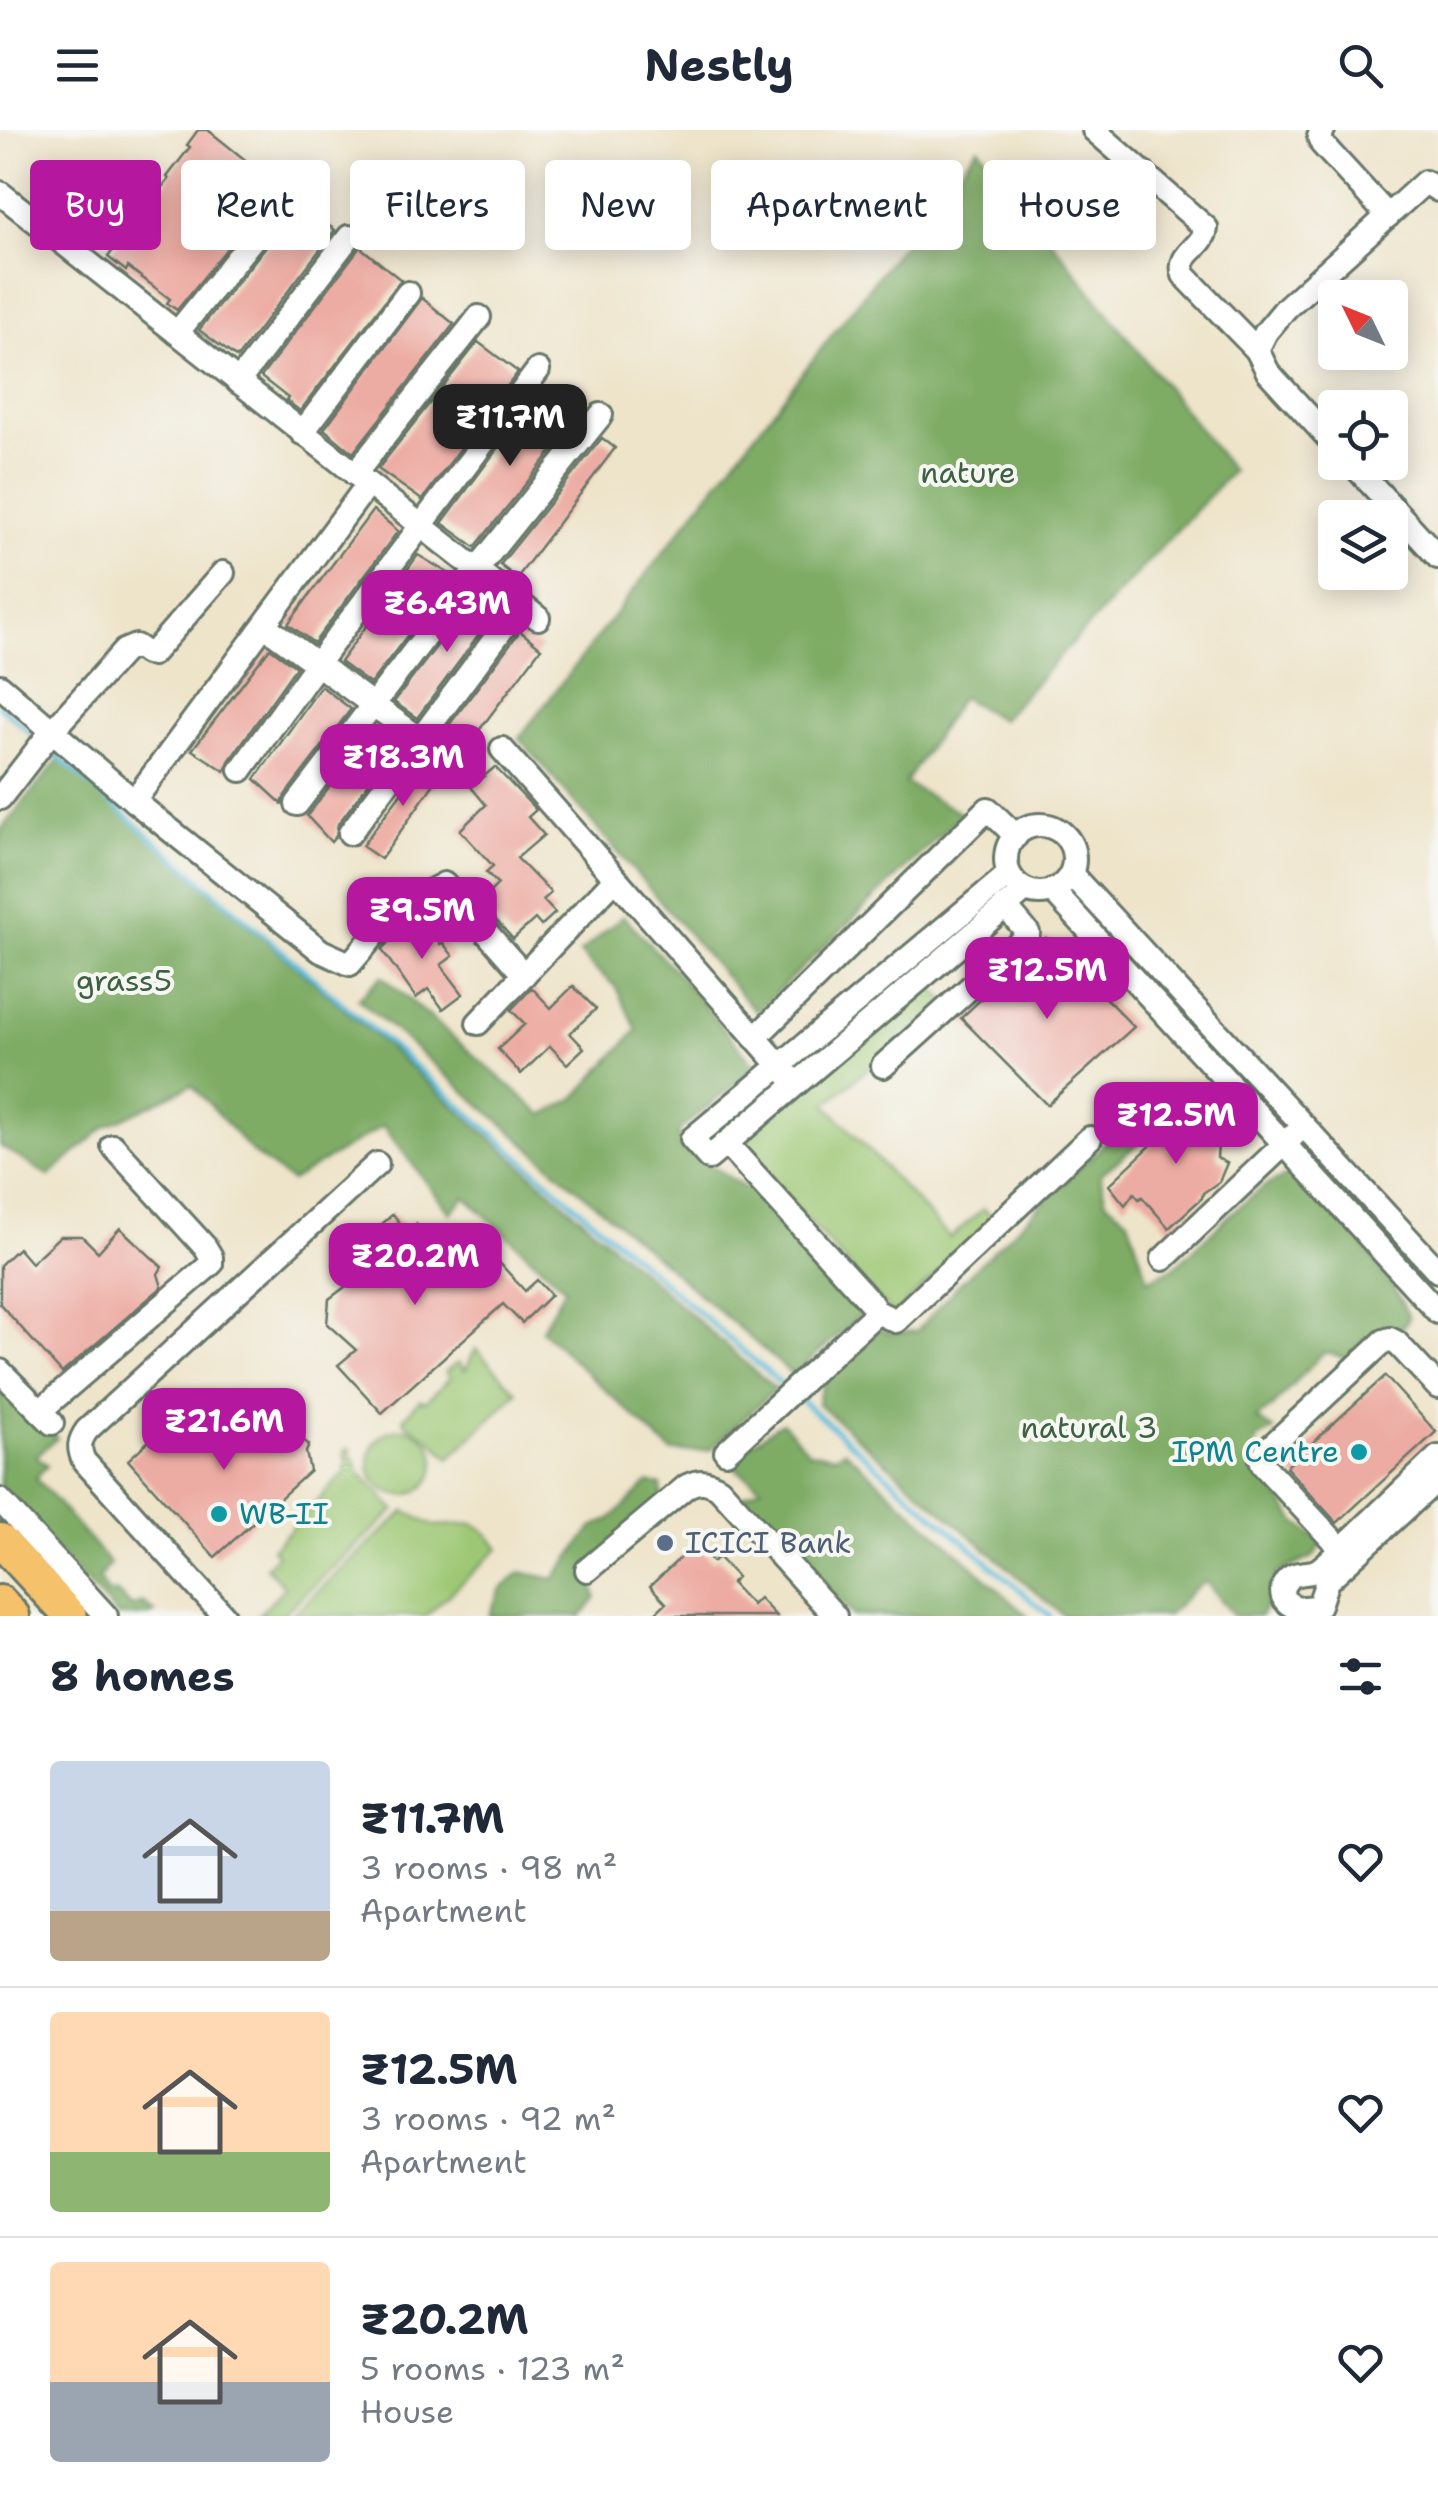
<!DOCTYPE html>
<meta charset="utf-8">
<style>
body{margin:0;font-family:"Shantell Sans",sans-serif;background:#f6f6f7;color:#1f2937;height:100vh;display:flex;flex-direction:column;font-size:38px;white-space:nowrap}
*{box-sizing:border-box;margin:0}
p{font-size:32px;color:#747a83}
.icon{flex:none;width:55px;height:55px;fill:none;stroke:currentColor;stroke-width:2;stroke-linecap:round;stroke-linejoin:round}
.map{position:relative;height:1486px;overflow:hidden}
.details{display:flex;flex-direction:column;background:#fff;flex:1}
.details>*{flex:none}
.hud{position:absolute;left:30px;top:30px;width:1380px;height:90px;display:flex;gap:20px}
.needle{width:65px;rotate:313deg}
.controls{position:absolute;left:1318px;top:150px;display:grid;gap:20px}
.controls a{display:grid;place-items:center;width:90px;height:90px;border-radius:10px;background:#fff;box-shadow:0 5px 25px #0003;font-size:50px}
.price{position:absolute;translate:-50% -85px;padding:0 22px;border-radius:20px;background:#b5179e;color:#fff;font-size:32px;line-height:65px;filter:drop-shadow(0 2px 5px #0008)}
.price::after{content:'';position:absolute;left:50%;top:60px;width:30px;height:22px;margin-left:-15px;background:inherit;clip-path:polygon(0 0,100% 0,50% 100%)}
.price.current{background:#222;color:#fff}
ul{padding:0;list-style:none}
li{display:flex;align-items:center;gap:30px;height:250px;padding:0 50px}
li+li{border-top:2px solid #e0e1e3}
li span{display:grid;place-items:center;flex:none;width:280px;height:200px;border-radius:10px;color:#555}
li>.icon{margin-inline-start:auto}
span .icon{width:120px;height:120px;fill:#fffc;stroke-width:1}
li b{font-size:42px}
h2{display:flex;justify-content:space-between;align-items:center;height:120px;padding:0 50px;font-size:42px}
.chip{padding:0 35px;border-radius:10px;background:#fff;box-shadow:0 5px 25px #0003;font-size:35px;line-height:90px}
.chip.current{background:#b5179e;color:#fff}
header{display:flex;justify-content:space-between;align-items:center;height:130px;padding:0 50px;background:#fff;font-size:45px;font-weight:700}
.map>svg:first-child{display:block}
</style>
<header><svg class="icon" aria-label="menu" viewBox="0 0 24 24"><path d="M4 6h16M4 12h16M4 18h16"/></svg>Nestly<svg class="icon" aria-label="search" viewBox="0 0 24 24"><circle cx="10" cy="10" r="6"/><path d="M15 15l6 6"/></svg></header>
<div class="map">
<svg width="1438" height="1486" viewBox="0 0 1438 1486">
<rect width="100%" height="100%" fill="#f6f6f2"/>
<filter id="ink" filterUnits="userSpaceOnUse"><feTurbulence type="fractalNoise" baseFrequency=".01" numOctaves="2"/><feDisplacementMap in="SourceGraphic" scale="20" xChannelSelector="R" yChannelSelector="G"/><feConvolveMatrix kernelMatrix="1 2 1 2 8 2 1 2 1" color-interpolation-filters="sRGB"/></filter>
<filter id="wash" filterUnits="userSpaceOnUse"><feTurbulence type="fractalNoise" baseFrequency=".0048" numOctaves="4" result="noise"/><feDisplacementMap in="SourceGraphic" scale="40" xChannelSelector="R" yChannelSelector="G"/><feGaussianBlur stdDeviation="2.25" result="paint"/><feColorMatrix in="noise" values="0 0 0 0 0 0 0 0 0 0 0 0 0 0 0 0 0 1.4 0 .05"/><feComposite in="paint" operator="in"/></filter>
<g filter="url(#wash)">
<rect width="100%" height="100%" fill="#eee4ca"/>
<g fill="#9dc773" stroke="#5e8254" stroke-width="2.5">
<path d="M928,853L947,872L826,974L950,1108L983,1079L995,1088L893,1185L738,1013Z"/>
<path d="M476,1219L517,1262L450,1328L429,1308L406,1294L403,1289L420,1270L425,1272L450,1248L446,1241L458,1232L465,1240Z"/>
<circle cx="402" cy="1332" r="33"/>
<path d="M349,1318L359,1342L395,1380L281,1486H257L285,1457L266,1437L277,1425L272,1419L344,1343L347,1332L344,1322Z"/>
<path d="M405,1381L434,1396L474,1394L484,1400L499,1418L426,1486H291Z"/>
</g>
<g fill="#7eac65" stroke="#4e744c" stroke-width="2.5">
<path d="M978,17L1232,341L1001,590L961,567L905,653L962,684L756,882L519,608Z"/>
<path d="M60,628L775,1259L710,1320L672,1322L541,1200L565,1158L465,1067L450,1083L383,996L291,1051L254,1024L192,955L105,997L49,1046L0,1016V701Z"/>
<path d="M623,786L676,842L756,937L679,1000V1018L711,1035L755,1065L862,1184L793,1245L358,869L382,846L543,985L575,968L637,900L615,856L596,840L580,823Z"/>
<path d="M1168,973L1182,978L1100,1045L1106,1071L1128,1089L1148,1150L1175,1137L1233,1082L1265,1056L1293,1043C1335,1086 1385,1131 1409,1188L1398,1202L1384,1199L1366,1208L1348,1230L1331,1223H1323L1271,1278L1256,1289L1274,1300L1258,1309L1248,1332L1266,1348L1296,1392L1323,1413L1313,1427L1277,1443L1271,1466L1260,1486H1233L1206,1452L1194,1459L1167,1486H1064L818,1274C819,1243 858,1219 879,1199L892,1203L917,1201L956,1157L1145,974Z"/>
<path d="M0,1251L57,1308L36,1326L47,1335L36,1348L110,1434L99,1449L107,1463H117L132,1477L143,1473L155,1483L148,1486H118L0,1362Z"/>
<path d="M782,1292L809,1322L835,1326L844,1320L1028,1486H853L762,1384L741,1367L761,1357L729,1334L736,1325Z"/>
<path d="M648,1353L661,1355L662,1371L591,1449L596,1467L582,1486H489L500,1460L521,1442L554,1449L593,1397L611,1389Z"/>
</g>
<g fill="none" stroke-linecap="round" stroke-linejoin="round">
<g stroke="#5dbbdb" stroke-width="5">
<path d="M0,576L39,610"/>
<path d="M47,617L787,1259"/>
<path d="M796,1266L1050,1486"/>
</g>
</g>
<g id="blocks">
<g fill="#edaca3">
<path d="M198,0H208L264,45L266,42L280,53L177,180L167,173L170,169L128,137L126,141L108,127L142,80L145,81L169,49L167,47L190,17L187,15Z"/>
<path d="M299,75L335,100L237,228L199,200Z"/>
<path d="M360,117L401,150L300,281L286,270L288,268L261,247Z"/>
<path d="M422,168L454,194L353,323L324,299Z"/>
<path d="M478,212L518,242L422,370L378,339Z"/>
<path d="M539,263L562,281L564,278L578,289L475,417L442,393Z"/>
<path d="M602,308L615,318L517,448L500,435Z"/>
<path d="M373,380L398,401L314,513L288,494Z"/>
<path d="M418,425L453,446L370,554L340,532Z"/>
<path d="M479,461L499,478L417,588L394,572Z"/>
<path d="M520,501L541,518L459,627L455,623L451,629L434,615Z"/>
<path d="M270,518L296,537L229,631L225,641L192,620Z"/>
<path d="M321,556L351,579L285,665L282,674L255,649Z"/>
<path d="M375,597L399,612L338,694L336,706L331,712L307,686Z"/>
<path d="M427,628L445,638L381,729L362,716Z"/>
<path d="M495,637L536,680L528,687L544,705L517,728L551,763L543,770L555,783L541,796L535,789L513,809L480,772L498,754L486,742L493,736L460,700L486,675L471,657Z"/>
<path d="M418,785L440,814L443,813L453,826L441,835L463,864L443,879L428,859L416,868L382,820L398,800Z"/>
<path d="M1046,808L1134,897L1047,975L961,888Z"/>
<path d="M573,856L596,879L570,903L584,918L567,934L550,916L521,944L498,919L525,894L511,880L532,858L551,878Z"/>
<path d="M1204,971L1224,1008L1218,1013L1217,1028L1227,1033L1219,1052L1203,1063L1202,1068L1169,1098L1142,1067L1139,1069L1134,1063L1125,1075L1109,1055L1185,983Z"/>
<path d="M393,1084L406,1101L416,1094L460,1147L487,1119L525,1161L537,1150L551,1165L522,1193L503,1174L382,1283L338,1235L356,1220L327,1194L329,1169L357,1148L343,1129Z"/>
<path d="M120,1098L162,1137L158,1144L162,1157L62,1243L0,1174V1135L18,1118L31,1133L60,1106H82L98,1122Z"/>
<path d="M1385,1246L1436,1302L1337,1393L1286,1337Z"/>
<path d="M267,1276L309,1315L306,1322L310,1341L215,1427L128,1330L165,1296L178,1311L208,1284H229L245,1299Z"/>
<path d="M696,1413L713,1432L718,1427L737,1447L731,1453L752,1475L759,1468L776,1486H652L666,1473L650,1456Z"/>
</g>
</g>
</g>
<g filter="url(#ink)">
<use href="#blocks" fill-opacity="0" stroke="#677768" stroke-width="2.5"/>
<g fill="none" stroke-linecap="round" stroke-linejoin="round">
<g stroke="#677768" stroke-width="28">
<g id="minor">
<path d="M1094,0L1206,98C1204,118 1176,123 1184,145L1257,220"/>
<path d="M1323,0L1319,7L1322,14L1388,86"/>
<path d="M0,63L538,488"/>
<path d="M177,203L289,64"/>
<path d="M238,252L349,107"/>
<path d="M302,303L408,163"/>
<path d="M1335,315L1268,242L1257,220L1266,202L1286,178L1425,52L1438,60"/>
<path d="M1351,332L1438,427"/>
<path d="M355,344L479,187"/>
<path d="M265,496L420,609"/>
<path d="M0,556L134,671L321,821L350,834L405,769L418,768L444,754L524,845"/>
<path d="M502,619L790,947"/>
<path d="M241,640L317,534L538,240"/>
<path d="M0,668L51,602L124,521L136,516L146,523L152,524L223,443"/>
<path d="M134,671L368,354"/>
<path d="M297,674L477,439L601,285"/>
<circle cx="1040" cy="729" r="34"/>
<path d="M350,703L521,474"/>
<path d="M1009,744L692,1009L709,1028L1025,760"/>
<path d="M1071,744L1438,1141"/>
<path d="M1052,760L1438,1182"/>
<path d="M478,893L615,749"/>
<path d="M755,908L988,679L1016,706"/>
<path d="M883,936L1025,808L1028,803L1005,776"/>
<path d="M726,1013L872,1174L875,1181L896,1191L1090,1008"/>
<path d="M1163,1129L1294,1005"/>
<path d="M0,1241L52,1293"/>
<path d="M40,1281L211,1134V1127L205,1117L113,1016"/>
<path d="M726,1322L871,1188L875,1181"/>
<path d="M1438,1327C1410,1354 1381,1381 1353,1408C1342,1418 1331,1431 1318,1440C1309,1445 1297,1441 1289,1448C1271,1465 1291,1486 1319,1475L1327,1451L1438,1349"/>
<path d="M0,1370L106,1486"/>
<path d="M1341,1419L1263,1335L1261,1329L1267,1320L1384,1211L1390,1209L1396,1212L1438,1257"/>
<path d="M587,1440L687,1356C700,1350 707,1351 719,1358L835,1486"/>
<path d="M224,1486L84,1331C78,1318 79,1311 87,1300L377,1034"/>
</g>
</g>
<g stroke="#677768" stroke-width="38">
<g id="highway">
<path d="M0,1410L70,1486"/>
<path d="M0,1472L13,1486"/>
</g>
</g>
<use href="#minor" stroke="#fff" stroke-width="22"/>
<use href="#highway" stroke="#f5c16b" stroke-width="32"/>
</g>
</g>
<g fill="#0f9aa8" stroke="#f6f6f2" stroke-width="4">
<circle cx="1359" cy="1322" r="10"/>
<circle cx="219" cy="1384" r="10"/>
</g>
<circle fill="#5c6f8a" stroke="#f6f6f2" stroke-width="4" cx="665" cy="1413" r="10"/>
<g text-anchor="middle" stroke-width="8" stroke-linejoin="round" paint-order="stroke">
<g font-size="30" fill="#3e6044" stroke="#f6f6f2">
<text x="968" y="353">nature</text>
<text x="124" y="861">grass5</text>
<text x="1089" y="1308">natural 3</text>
</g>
<g font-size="30" fill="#0d838f" stroke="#f6f6f2" text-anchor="end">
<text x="1339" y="1332">IPM Centre</text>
<text x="239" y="1394" text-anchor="start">WB-II</text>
</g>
<g font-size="30" fill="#4e5e75" stroke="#f6f6f2" text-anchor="start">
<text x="685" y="1423">ICICI Bank</text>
</g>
</g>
</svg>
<div class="controls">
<a><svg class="needle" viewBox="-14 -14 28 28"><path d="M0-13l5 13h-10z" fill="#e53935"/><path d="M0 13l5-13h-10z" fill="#747a83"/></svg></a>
<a><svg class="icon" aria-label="locate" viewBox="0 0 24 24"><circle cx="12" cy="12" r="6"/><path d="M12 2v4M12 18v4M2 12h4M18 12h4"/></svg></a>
<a><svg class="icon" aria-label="layers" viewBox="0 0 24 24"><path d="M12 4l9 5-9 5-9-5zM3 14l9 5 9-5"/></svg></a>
</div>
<b class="price current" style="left:510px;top:339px">₹11.7M</b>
<b class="price" style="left:447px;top:525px">₹6.43M</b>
<b class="price" style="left:403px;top:679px">₹18.3M</b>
<b class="price" style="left:422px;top:832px">₹9.5M</b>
<b class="price" style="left:1047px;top:892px">₹12.5M</b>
<b class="price" style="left:1176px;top:1037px">₹12.5M</b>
<b class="price" style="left:415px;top:1178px">₹20.2M</b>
<b class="price" style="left:224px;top:1343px">₹21.6M</b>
<div class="hud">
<a class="chip current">Buy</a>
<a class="chip">Rent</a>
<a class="chip">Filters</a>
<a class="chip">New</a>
<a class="chip">Apartment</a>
<a class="chip">House</a>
</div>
</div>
<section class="details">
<h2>8 homes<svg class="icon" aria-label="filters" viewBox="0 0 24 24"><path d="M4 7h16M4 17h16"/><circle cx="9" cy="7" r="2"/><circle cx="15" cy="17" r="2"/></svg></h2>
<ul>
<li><span style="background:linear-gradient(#c9d6e8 75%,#b9a48a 0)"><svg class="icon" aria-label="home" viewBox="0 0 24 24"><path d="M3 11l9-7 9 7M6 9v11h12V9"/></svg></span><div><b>₹11.7M</b><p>3 rooms · 98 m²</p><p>Apartment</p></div><svg class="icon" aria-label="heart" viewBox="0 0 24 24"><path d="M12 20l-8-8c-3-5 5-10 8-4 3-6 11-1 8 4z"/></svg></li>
<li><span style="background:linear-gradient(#ffd9b3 70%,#8fb573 0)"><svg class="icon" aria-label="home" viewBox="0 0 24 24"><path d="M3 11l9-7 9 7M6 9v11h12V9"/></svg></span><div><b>₹12.5M</b><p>3 rooms · 92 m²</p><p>Apartment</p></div><svg class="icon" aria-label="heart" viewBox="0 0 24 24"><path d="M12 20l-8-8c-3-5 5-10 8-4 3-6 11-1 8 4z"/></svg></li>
<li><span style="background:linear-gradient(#ffd9b3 60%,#9aa5b1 0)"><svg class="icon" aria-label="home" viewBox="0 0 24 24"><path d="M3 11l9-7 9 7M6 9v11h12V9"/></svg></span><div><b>₹20.2M</b><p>5 rooms · 123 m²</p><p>House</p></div><svg class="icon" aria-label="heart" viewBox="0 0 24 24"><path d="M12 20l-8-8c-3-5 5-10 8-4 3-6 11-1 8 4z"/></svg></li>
</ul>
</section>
